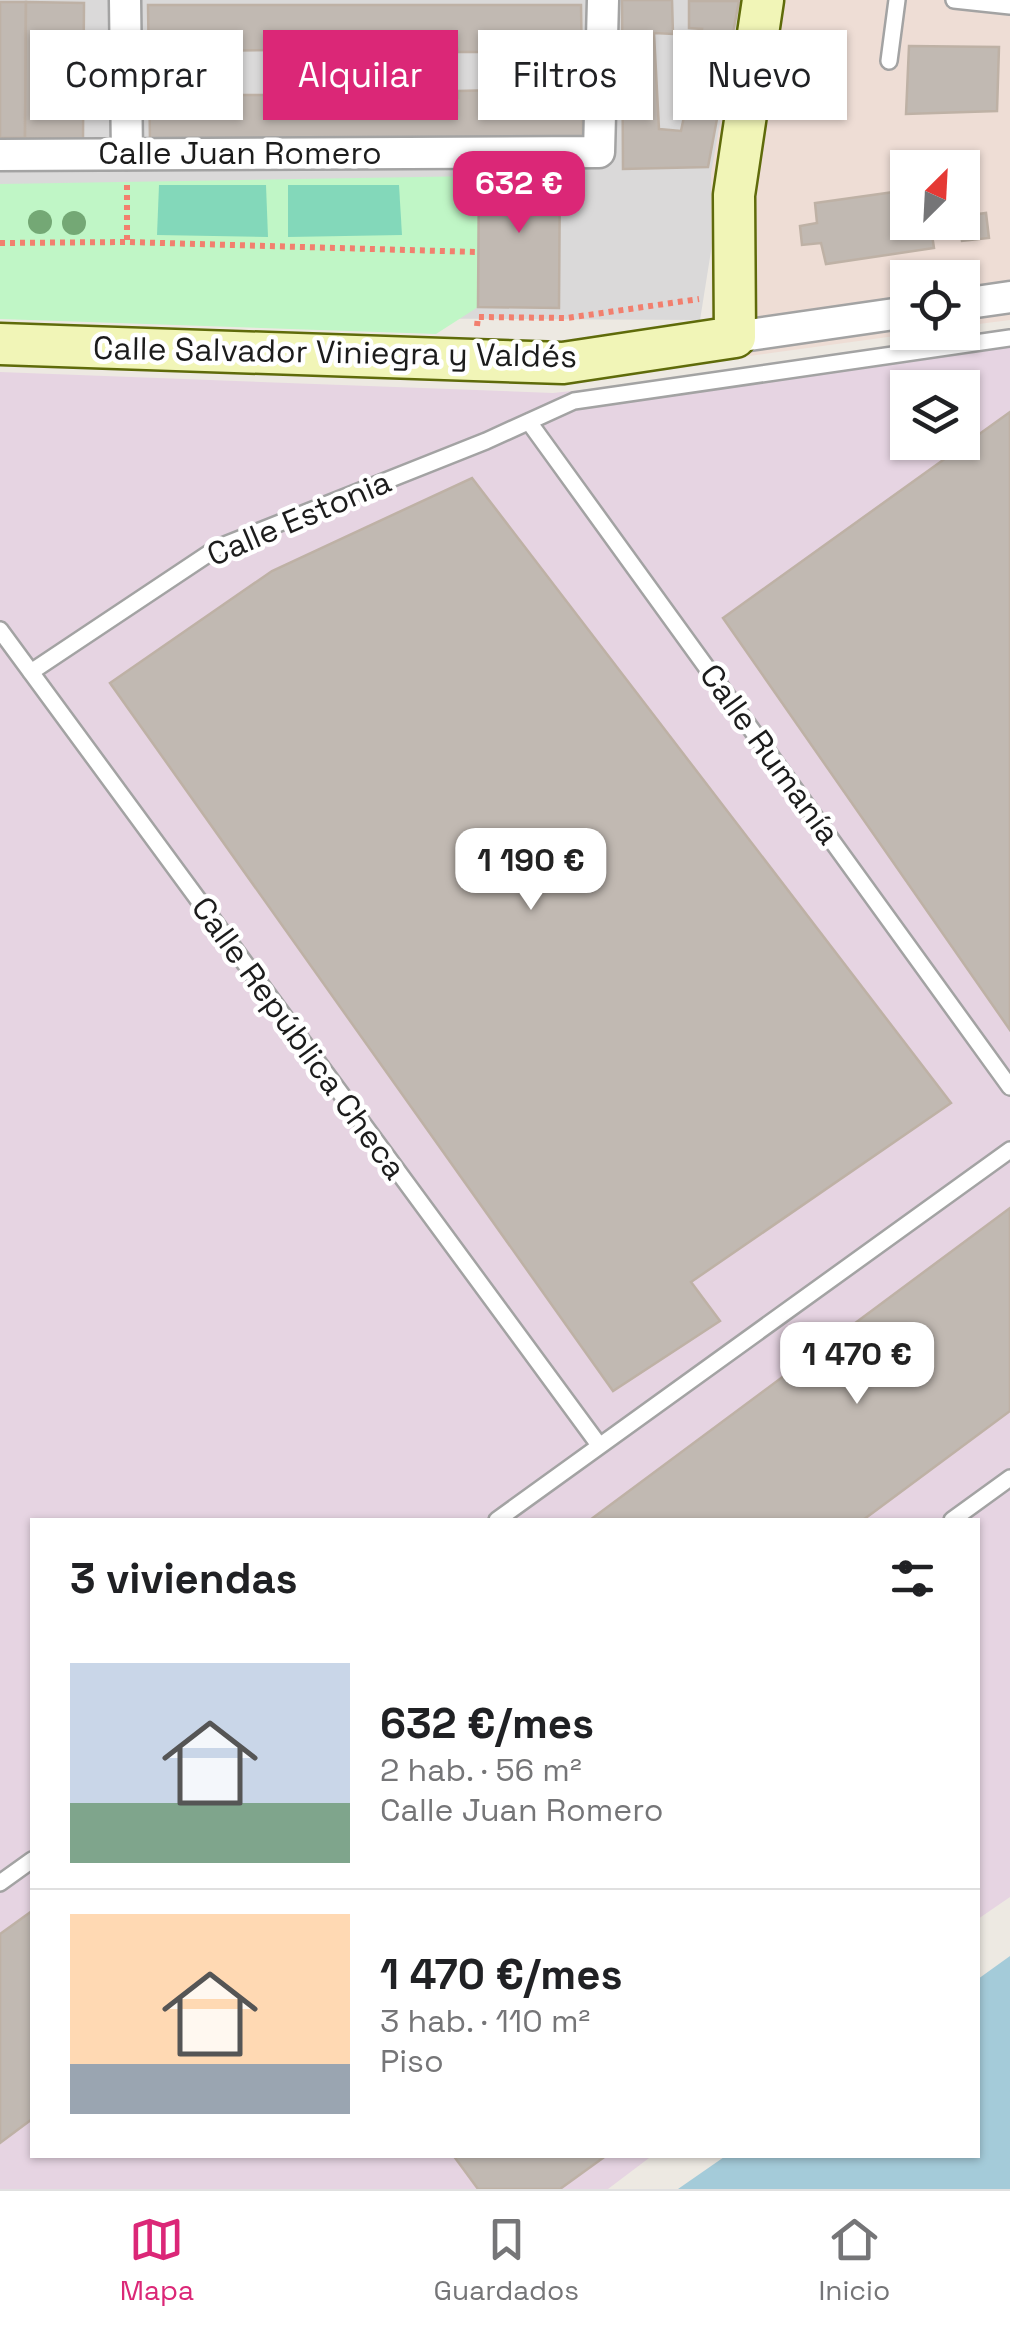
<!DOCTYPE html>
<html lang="es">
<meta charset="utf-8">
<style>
body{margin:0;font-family:"Space Grotesk",sans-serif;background:#f2f2f2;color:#202124;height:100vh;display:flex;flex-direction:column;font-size:38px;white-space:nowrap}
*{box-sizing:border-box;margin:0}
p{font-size:32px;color:#757577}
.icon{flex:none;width:55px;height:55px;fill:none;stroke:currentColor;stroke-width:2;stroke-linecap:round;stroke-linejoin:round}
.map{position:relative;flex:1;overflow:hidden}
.drawer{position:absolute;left:30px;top:1518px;width:950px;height:640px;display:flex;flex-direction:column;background:#fff;border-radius:0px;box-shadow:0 2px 8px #0004}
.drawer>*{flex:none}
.guide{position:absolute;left:30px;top:30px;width:950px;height:90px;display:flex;gap:20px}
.needle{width:65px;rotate:24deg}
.tools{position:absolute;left:890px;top:150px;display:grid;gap:20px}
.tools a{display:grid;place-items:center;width:90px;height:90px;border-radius:0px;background:#fff;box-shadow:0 2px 8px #0004;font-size:50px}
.price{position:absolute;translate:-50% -85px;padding:0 22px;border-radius:20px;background:#fff;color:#222;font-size:32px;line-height:65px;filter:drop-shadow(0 2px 5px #0008)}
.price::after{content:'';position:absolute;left:50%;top:60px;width:30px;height:22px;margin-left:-15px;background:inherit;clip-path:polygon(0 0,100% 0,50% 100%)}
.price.active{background:#db2777;color:#fff}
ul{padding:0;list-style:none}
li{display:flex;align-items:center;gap:30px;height:250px;padding:0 40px}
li+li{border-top:2px solid #e0e0e0}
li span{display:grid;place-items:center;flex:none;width:280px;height:200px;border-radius:0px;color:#555}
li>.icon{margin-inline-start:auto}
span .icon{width:120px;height:120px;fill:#fffc;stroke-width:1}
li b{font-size:42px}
h2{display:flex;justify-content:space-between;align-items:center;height:120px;padding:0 40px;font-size:42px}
.tag{padding:0 35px;border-radius:0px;background:#fff;box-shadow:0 2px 8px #0004;font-size:35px;line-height:90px}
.tag.active{background:#db2777;color:#fff}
.tab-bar{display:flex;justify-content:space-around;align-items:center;height:140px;border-top:2px solid #e0e0e0;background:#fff;font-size:28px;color:#757577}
.tab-bar a{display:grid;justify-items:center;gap:5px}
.tab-bar .active{color:#db2777}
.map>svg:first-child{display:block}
</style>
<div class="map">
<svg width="1010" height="2189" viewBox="0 0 1010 2189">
<rect width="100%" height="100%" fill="#ede9e2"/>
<path fill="#dad9d9" d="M0,0H751L700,320L0,316Z"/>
<path fill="#e6d4e2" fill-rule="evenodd" d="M1010,344V1897L978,1919V1520H32V2155H653L608,2189H0V372L553,393ZM908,388H962V442H908Z"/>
<path fill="#eeddd5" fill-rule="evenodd" d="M742,0H1010V320L963,326L962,278H908V332L917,333L712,361L711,173ZM908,168H962V222H908Z"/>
<path fill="#c0f6c6" d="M479,176L478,307L436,334L0,319V184Z"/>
<g fill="#83d8ba">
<path d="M159,185H266L268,237L157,235Z"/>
<path d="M288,185H399L402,235L288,237Z"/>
</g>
<path fill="#a4cbd9" d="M1010,1956V2189H678L727,2155H978V1979Z"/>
<g fill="#c1b9b2" stroke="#beb1a5" stroke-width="2.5" fill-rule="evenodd">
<path d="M622,0H672L673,34L654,33L659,129L681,131L702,29L689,28V1H739L708,167L623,169Z"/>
<path d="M0,2H26L25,138H0Z"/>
<path d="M26,2L84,3L83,139L25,138Z"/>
<path d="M148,5H581L583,136L150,141ZM414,42H424V46L457,47L458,52H498V46H535V52H528V91L535,90L534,98H497V90L458,91V98L414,99ZM191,46H199V51L373,49V60L366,61V101L355,102V95H183V87H191Z"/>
<path d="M909,46L999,47L997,111L906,114Z"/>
<path d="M479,163L560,164L559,308L478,307Z"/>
<path d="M908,190V222H930L934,248L826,264L821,243L802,245L800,226L817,223L815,203Z"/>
<path d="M986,213L989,238L962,241L959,222H962V216Z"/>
<path d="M1010,412V1030L723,618Z"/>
<path d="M472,478L951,1103L691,1282L720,1321L613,1391L110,683L272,571Z"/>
<path d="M1010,1208V1411L863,1520H590Z"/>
<path d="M32,1911V2119L0,2143V1934Z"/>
<path d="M453,2155H607L560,2189H478Z"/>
</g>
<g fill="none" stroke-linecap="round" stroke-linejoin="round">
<g stroke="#a3a3a3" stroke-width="20">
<g id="lane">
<path d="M954,0L1010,6"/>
<path d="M889,61L897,0"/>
<path d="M529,422L1010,1087"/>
<path d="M0,630L599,1445"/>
<path d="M31,672L217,548L486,441L574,401L1010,338"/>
<path d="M497,1520L1010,1150"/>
<path d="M952,1520L1010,1478"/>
<path d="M0,1883L32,1860"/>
</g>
</g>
<g stroke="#a3a3a3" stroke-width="35">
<g id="street">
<path d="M125,0L127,154"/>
<path d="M0,155L599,152L603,0"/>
<path d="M962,304L1010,297"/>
<path d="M735,337L908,312"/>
</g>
</g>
<g stroke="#5f6b0a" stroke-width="45">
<path id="secondary" d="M0,344L563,363L735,337L734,195L763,0"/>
</g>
<g stroke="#f27f6e" stroke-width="6" stroke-dasharray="5 5" stroke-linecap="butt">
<path d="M127,185V242"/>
<path d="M0,243L127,242L478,252"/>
<path d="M477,326L478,317L567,318L699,299"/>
</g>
<use href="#lane" stroke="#fff" stroke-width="15"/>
<use href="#street" stroke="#fff" stroke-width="30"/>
<use href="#secondary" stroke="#f1f5b7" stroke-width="40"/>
</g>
<g fill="#74a875">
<circle cx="40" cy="222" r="12"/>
<circle cx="74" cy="223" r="12"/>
</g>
<g text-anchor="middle" stroke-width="9" stroke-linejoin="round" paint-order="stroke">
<g font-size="32" fill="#1c1c1c" stroke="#fff">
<text x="240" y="164">Calle Juan Romero</text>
<text transform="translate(335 352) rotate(1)" y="11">Calle Salvador Viniegra y Valdés</text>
<text transform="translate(299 518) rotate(-23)" y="11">Calle Estonia</text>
<text transform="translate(770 754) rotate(54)" y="11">Calle Rumanía</text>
<text transform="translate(299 1038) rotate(54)" y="11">Calle República Checa</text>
</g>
</g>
</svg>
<div class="tools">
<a><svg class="needle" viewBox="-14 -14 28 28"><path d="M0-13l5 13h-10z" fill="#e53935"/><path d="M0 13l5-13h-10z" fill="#757577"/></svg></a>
<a><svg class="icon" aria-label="locate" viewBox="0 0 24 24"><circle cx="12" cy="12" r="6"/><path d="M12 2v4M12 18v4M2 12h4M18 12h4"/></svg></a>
<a><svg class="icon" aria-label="layers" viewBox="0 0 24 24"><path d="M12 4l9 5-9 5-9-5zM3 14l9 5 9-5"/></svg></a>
</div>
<b class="price active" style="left:519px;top:236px">632 €</b>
<b class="price" style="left:531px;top:913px">1 190 €</b>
<b class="price" style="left:857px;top:1407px">1 470 €</b>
<div class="guide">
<a class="tag">Comprar</a>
<a class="tag active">Alquilar</a>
<a class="tag">Filtros</a>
<a class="tag">Nuevo</a>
</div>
<section class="drawer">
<h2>3 viviendas<svg class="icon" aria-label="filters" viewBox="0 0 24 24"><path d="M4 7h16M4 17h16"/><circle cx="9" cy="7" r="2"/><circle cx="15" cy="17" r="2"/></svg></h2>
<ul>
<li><span style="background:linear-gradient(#c9d6e8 70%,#7fa58c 0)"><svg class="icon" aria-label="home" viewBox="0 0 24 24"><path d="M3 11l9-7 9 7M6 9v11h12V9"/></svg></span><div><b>632 €/mes</b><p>2 hab. · 56 m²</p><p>Calle Juan Romero</p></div></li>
<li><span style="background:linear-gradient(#ffd9b3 75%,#9aa5b1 0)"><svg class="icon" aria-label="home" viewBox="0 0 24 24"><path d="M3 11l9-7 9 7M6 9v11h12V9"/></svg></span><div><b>1 470 €/mes</b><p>3 hab. · 110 m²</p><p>Piso</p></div></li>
</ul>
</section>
</div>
<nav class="tab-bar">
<a class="active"><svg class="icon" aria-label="map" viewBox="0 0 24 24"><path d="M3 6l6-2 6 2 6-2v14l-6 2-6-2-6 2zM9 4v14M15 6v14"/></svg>Mapa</a>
<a><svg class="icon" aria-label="saved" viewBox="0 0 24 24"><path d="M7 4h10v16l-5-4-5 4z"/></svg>Guardados</a>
<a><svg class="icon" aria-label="home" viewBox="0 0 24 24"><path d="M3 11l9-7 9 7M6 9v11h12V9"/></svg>Inicio</a>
</nav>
